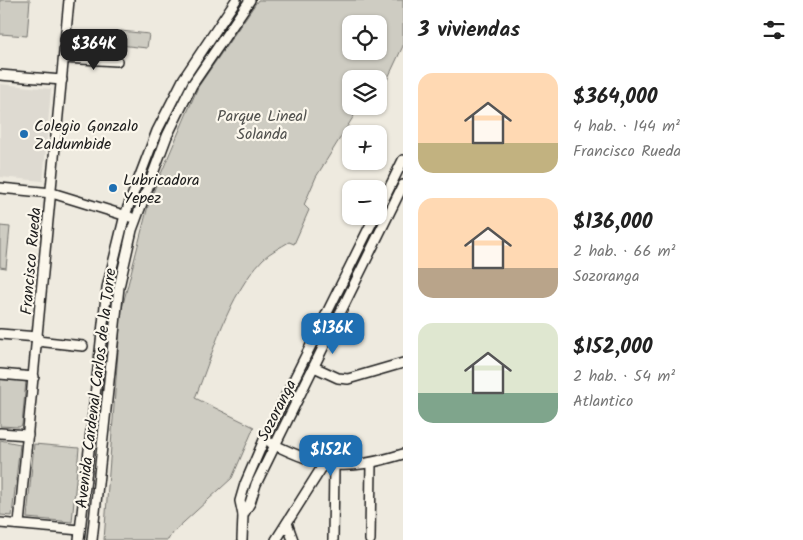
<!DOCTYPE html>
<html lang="es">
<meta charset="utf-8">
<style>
body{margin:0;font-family:Kalam,sans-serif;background:#f2f2f2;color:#222;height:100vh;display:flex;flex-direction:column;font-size:19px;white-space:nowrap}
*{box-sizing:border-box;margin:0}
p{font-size:16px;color:#767676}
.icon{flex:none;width:28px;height:28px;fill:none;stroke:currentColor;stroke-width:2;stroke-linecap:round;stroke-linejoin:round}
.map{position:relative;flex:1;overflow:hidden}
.drawer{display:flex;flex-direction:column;background:#fff;width:400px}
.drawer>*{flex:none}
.tools{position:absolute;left:342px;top:15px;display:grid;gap:10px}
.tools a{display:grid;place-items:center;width:45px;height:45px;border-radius:10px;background:#fff;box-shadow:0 1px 4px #0004;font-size:25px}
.price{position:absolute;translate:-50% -42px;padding:0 11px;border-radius:10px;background:#1f6fb2;color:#fff;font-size:16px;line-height:32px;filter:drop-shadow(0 1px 2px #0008)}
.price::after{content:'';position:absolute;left:50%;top:30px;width:15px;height:11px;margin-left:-8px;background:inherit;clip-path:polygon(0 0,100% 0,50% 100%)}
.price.selected{background:#222;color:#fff}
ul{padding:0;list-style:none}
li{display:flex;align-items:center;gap:15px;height:125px;padding:0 15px}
li span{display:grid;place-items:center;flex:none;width:140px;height:100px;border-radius:15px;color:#555}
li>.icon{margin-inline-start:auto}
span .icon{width:60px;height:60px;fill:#fffc;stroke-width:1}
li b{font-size:21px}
h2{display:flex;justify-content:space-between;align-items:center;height:60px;padding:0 15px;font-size:21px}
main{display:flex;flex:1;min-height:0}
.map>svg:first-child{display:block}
</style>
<main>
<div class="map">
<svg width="403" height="540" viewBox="0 0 403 540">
<rect width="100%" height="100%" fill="#eeeadf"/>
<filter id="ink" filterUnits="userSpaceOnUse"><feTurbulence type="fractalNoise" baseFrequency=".02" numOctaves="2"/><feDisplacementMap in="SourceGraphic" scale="10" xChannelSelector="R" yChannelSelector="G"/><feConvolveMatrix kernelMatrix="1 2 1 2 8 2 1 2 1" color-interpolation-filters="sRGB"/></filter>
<g filter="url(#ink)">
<path fill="#dedad1" d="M0,84L51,89L43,181L0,177Z"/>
<g fill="#ceccc2" stroke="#75746f" fill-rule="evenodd">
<path d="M0,0H30L27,36L0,34Z"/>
<path d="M258,0H403V46L387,80L379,76L377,79H351V106H360L316,177L304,205L309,210L294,244L289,242C281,247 270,252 263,259C227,297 214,351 195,398L254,427L232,478L172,533L168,540H104L121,312L149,202L198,87ZM351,24H379V51H351Z"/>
<path d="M121,31L149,34L147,48L119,45Z"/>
<path d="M0,226L10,227L6,268L0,267Z"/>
<path d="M0,377L26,380L22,425L19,427L0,426Z"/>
<path d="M0,440L20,444L12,516L0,515Z"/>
<path d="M34,444L79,448L72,522L27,518Z"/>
</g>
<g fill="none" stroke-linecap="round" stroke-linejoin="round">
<g stroke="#1c1c1c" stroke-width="12">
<g id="minor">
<path d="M64,58L117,61"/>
<path d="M0,75L62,80"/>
<path d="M0,188L52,193L130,217"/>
<path d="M379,209L403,160"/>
<path d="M0,334L38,337"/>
<path d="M37,341L83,346"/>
<path d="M314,367L338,378L348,379L403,363"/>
<path d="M0,374L34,377"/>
<path d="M0,433L28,435"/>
<path d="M271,443C324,470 347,471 403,454"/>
<path d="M243,515L250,503L256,484L403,185"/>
<path d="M0,523L80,530"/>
<path d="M287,523L293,540"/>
<path d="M19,524L69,0"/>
<path d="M79,540L107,288L125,215L157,131L184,78L236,0"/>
<path d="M92,540L119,287L132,230L167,136L192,85L250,0"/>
<path d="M242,540L243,515L240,501L245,484L264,440L375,216"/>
<path d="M276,540L324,464"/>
<path d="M333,540L334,466"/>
<path d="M370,540L371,463"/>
</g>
</g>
<use href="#minor" stroke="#fbf7ec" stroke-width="9"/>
</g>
</g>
<g fill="#1f6fb2" stroke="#fbf7ec" stroke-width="2">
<circle cx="24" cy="134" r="5"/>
<circle cx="113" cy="188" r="5"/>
</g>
<g text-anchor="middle" stroke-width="4.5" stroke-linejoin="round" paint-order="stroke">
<g font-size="16" fill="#51514e" stroke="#fbf7ec">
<text x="262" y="121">Parque Lineal<tspan x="262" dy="18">Solanda</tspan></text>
</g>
<g font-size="16" fill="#1c1c1c" stroke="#fbf7ec" text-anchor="start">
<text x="34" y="131">Colegio Gonzalo<tspan x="34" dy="18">Zaldumbide</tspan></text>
<text x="123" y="185">Lubricadora<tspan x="123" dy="18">Yepez</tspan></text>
</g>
<g font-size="16" fill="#1c1c1c" stroke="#fbf7ec">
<text transform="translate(30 261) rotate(-85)" y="6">Francisco Rueda</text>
<text transform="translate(95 388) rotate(-83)" y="6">Avenida Cardenal Carlos de la Torre</text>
<text transform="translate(276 410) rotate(-63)" y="6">Sozoranga</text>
</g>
</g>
</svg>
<div class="tools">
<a><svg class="icon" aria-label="locate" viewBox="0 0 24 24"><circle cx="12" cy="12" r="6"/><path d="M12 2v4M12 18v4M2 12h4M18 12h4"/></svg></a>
<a><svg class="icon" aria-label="layers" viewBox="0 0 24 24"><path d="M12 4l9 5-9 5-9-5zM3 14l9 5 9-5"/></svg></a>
<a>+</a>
<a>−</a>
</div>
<b class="price selected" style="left:94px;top:71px">$364K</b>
<b class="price" style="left:333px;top:355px">$136K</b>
<b class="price" style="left:331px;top:477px">$152K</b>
</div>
<section class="drawer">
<h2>3 viviendas<svg class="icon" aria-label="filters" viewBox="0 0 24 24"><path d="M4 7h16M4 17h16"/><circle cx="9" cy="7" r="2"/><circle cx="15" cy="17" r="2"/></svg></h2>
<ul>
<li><span style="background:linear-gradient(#ffd9b3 70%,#c2b280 0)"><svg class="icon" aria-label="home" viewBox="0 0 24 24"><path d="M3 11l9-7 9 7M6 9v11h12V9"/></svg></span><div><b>$364,000</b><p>4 hab. · 144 m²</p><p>Francisco Rueda</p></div></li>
<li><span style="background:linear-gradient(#ffd9b3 70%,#b9a48a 0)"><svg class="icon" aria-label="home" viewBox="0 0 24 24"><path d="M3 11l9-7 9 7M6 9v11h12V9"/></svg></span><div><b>$136,000</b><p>2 hab. · 66 m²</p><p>Sozoranga</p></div></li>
<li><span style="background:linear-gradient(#dfe7d0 70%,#7fa58c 0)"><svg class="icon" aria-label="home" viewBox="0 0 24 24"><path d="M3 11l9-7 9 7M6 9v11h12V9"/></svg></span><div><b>$152,000</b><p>2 hab. · 54 m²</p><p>Atlantico</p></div></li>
</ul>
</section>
</main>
